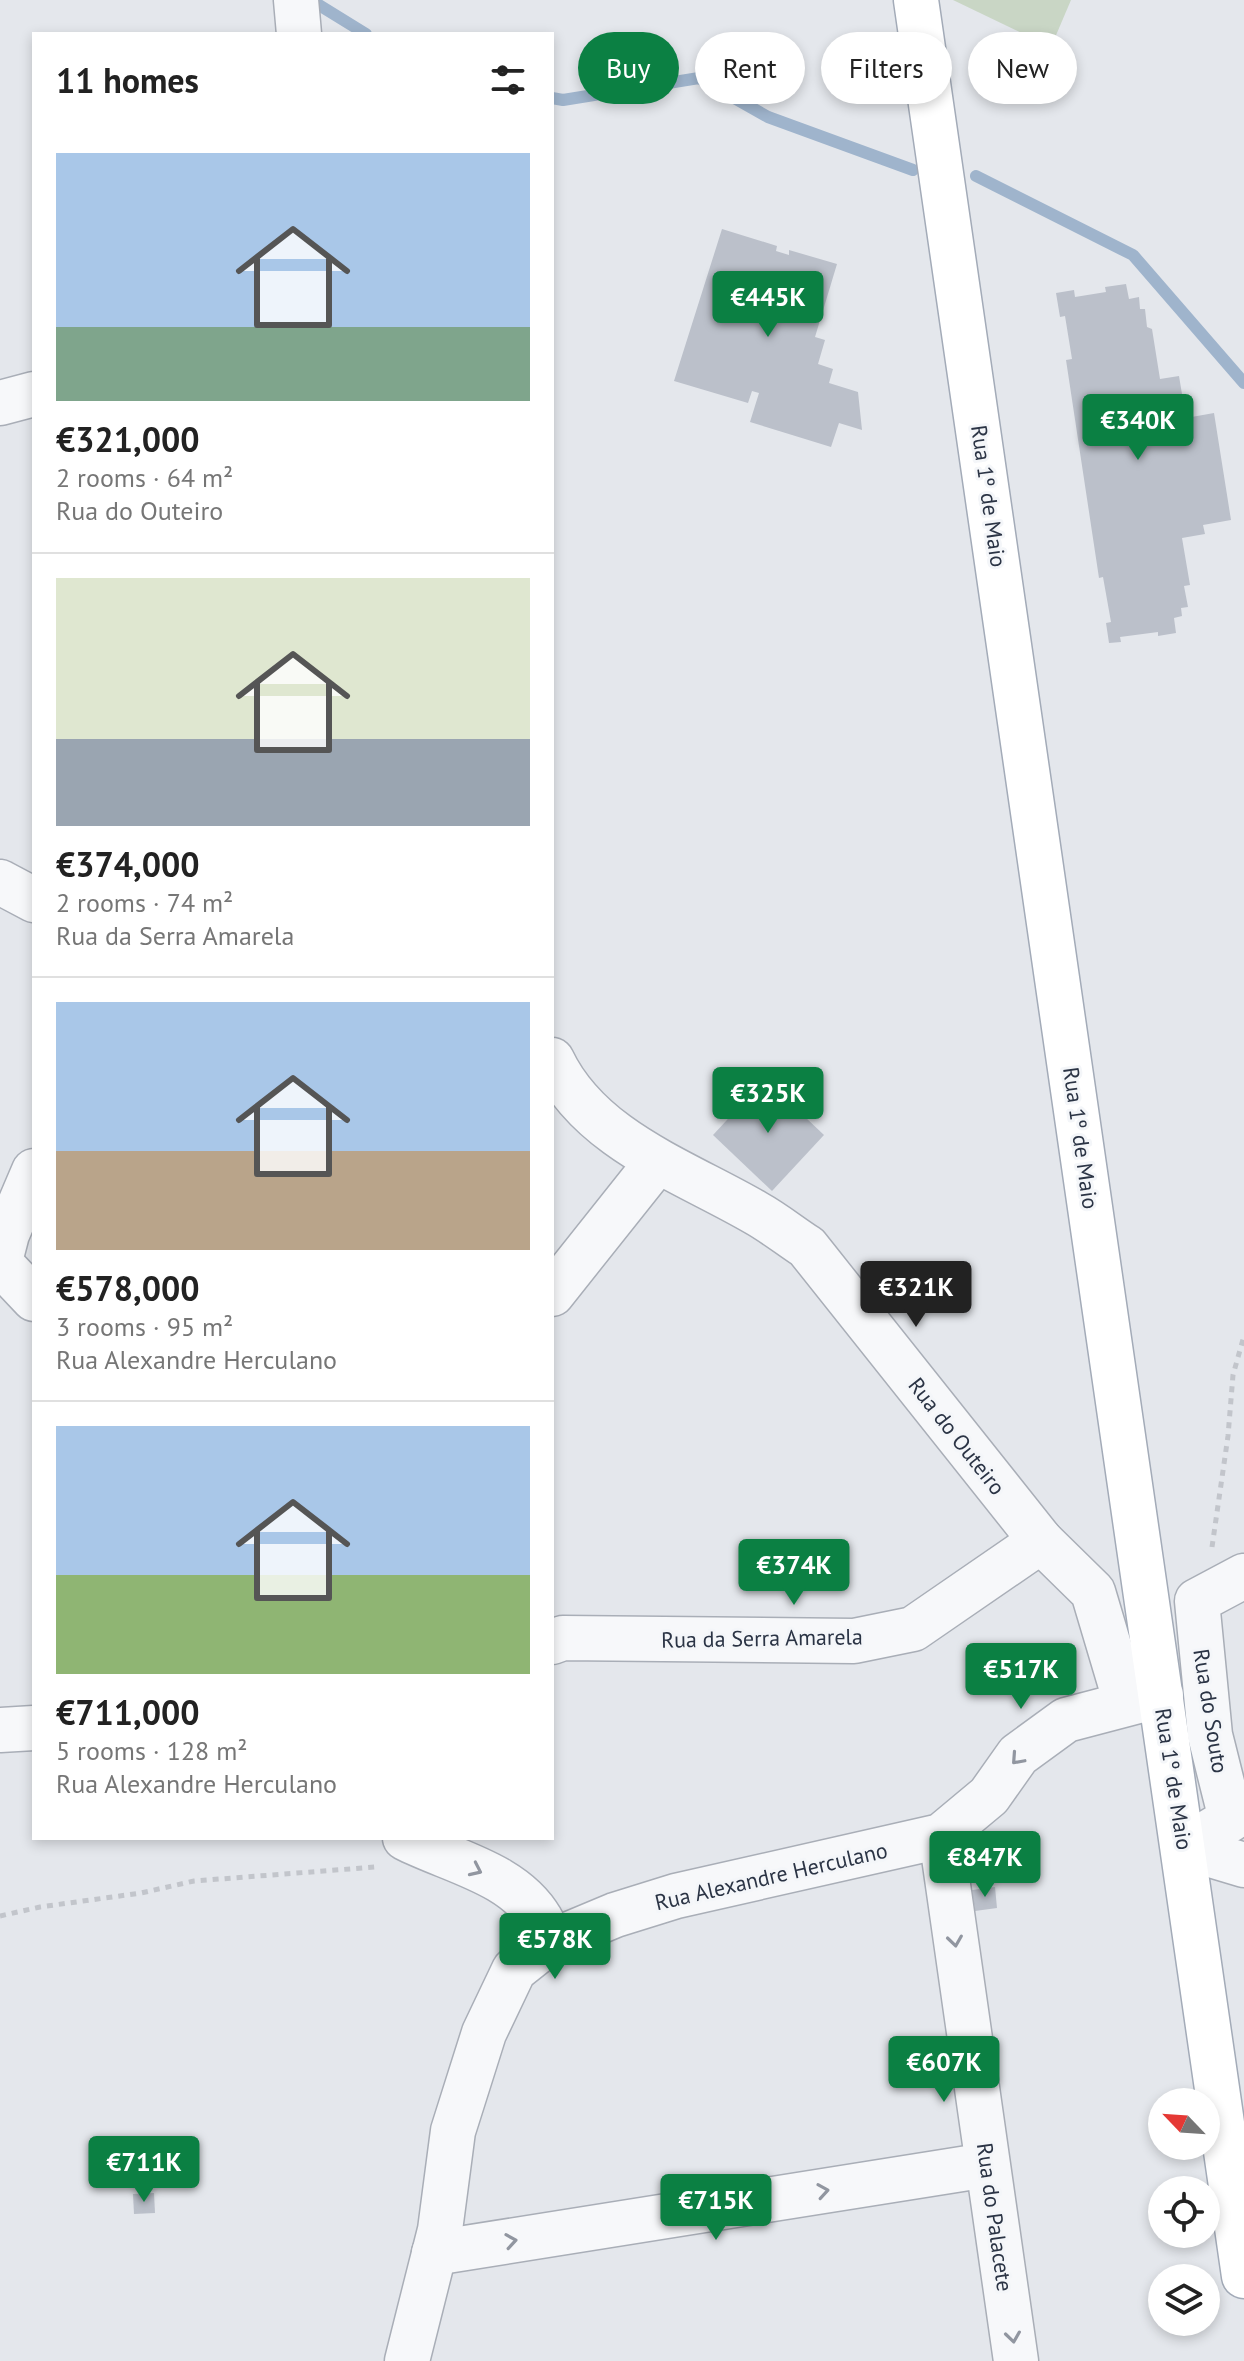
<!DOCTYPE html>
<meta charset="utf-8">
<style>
body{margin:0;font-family:"PT Sans",sans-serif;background:#f6f6f6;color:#222;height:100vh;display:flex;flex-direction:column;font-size:30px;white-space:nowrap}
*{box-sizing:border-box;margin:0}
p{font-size:26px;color:#767676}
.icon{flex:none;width:44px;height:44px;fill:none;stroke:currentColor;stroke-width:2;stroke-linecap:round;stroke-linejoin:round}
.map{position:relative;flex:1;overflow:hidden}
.drawer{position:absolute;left:32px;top:32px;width:522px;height:1808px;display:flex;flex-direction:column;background:#fff;border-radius:0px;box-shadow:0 4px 12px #0003}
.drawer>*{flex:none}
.banner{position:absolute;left:578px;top:32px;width:546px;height:72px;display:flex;gap:16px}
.needle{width:52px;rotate:295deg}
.controls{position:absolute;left:1148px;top:2088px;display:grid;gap:16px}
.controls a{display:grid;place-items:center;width:72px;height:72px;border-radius:50%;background:#fff;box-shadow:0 4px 12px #0003;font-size:40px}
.price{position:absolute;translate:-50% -68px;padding:0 18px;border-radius:8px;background:#0b8043;color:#fff;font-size:26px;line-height:52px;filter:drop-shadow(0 2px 4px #0008)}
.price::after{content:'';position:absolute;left:50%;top:48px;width:24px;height:18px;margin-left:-12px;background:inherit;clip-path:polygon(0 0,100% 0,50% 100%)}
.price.on{background:#222;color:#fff}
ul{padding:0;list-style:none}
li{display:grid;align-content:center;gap:16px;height:424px;padding:0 24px}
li+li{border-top:2px solid #e0e0e0}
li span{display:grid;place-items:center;height:248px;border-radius:0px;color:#555}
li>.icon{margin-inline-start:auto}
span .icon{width:144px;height:144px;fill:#fffc;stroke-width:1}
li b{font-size:34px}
h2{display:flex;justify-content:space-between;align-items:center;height:96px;padding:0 24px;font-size:34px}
.chip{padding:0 28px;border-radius:36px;background:#fff;box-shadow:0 4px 12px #0003;font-size:28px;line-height:72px}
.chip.on{background:#0b8043;color:#fff}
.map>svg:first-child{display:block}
</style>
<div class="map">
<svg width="1244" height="2361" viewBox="0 0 1244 2361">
<rect width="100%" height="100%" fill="#e4e7ec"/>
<path fill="#c9d6c5" d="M953,0H1071L1051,47Z"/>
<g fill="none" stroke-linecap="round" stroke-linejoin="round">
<g stroke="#9fb4cc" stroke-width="12">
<path d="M314,2L366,34"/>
<path d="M552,98L563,100L699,78L768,117L913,170"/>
<path d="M976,176L1133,255L1244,383"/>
</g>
</g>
<g fill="#bbc0ca">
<path d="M722,229L777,246L776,251L789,255V250L837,264L815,337L825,340L818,364L833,369L829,383L858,392L862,430L839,423L831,447L750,422L759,393L752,391L748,403L674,381Z"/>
<path d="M1126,284L1129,299L1139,297L1140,309H1145L1147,327L1152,329L1160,379L1179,376L1186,418L1214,413L1231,520L1203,525L1205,534L1182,538L1190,585L1184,586L1188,607L1181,608L1182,616L1174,618L1176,633L1158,636V632L1120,637L1121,642L1109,643L1106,623L1111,622L1103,577L1099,578L1066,360L1072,359L1065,316L1060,317L1056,293L1074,290L1075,297L1106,292L1105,287Z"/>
<path d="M765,1079L824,1135L772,1191L713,1135Z"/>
<path d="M995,1887L997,1908L975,1911L972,1890Z"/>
<path d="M154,2193L155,2213L134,2214L133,2194Z"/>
</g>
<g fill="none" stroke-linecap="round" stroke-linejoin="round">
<g stroke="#a9aeb7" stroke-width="47">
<g id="street">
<path d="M296,0L299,34"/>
<path d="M0,403L34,394"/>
<path d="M0,882L34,900"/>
<path d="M552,1060C590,1140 684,1171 756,1213C774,1223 790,1236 807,1247L1041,1541L1093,1592L1126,1703"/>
<path d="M0,1261L7,1234L34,1171"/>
<path d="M0,1263L34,1299"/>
<path d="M552,1294L657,1162"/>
<path d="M552,1642L563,1638L854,1641L913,1629L1041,1541"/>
<path d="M0,1730L34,1728"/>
<path d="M941,1836L1016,2361"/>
<path d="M405,1838C450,1861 514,1873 541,1920C545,1926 546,1936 548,1943"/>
<path d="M1184,1847L1231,1819L1210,1735L1197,1601L1244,1576"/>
<path d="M1184,1847L1244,1865"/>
<path d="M434,2253L987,2165"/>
<path d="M407,2361L440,2230L453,2131L484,2033L514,1970L548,1943L615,1915L676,1896L941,1836L989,1796L1018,1755L1066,1720L1161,1695"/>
</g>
</g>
<g stroke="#a3abb8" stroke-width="47">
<path id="primary" d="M916,0L1244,2276"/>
</g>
<g stroke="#c2c5cb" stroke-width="5" stroke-dasharray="6 6" stroke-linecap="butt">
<path d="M1212,1547L1228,1436L1233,1375L1244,1336"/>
<path d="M0,1916L40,1907L141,1893L194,1881L375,1867"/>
</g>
<use href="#street" stroke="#f7f8fa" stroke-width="44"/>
<use href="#primary" stroke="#fff" stroke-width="44"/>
</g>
<defs><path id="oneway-chevron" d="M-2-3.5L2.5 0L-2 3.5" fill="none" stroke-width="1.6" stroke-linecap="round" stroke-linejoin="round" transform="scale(2)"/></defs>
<g stroke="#9196a0">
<use href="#oneway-chevron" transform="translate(1017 1759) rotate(132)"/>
<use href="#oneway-chevron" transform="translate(476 1870) rotate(25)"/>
<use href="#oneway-chevron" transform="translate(955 1941) rotate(82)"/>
<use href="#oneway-chevron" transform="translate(823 2191) rotate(-9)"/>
<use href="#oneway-chevron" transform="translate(511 2241) rotate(-9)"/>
<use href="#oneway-chevron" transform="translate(1013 2337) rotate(82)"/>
</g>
<g text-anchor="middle" stroke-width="6" stroke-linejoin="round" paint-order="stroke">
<g font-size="22" fill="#2b3445" stroke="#f4f6f9">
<text transform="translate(989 496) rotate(82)" y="8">Rua 1º de Maio</text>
<text transform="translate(1081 1138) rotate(82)" y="8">Rua 1º de Maio</text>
<text transform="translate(957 1436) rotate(52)" y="8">Rua do Outeiro</text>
<text transform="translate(762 1638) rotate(-1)" y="8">Rua da Serra Amarela</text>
<text transform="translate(1211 1711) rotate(81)" y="8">Rua do Souto</text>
<text transform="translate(1174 1779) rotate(81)" y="8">Rua 1º de Maio</text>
<text transform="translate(771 1876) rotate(-13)" y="8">Rua Alexandre Herculano</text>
<text transform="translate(995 2217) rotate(82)" y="8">Rua do Palacete</text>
</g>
</g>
</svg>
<div class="controls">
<a><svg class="needle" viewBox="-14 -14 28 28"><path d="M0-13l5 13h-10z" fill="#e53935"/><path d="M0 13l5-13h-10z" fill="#767676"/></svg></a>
<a><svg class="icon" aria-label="locate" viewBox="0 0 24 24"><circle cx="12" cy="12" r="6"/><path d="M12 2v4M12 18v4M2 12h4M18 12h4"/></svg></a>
<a><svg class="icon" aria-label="layers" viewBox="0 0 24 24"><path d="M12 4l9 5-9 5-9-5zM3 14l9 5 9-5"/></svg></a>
</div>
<b class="price" style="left:768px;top:339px">€445K</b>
<b class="price" style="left:1138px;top:462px">€340K</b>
<b class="price" style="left:768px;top:1135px">€325K</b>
<b class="price on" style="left:916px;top:1329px">€321K</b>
<b class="price" style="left:794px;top:1607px">€374K</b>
<b class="price" style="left:1021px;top:1711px">€517K</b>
<b class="price" style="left:985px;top:1899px">€847K</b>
<b class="price" style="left:555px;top:1981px">€578K</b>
<b class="price" style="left:944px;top:2104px">€607K</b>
<b class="price" style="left:144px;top:2204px">€711K</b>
<b class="price" style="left:716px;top:2242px">€715K</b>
<div class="banner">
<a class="chip on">Buy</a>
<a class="chip">Rent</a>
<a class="chip">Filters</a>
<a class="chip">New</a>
</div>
<section class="drawer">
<h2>11 homes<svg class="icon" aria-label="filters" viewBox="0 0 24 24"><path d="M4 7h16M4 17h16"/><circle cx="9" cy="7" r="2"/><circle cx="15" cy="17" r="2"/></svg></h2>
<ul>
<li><span style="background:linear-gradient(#a9c7e8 70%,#7fa58c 0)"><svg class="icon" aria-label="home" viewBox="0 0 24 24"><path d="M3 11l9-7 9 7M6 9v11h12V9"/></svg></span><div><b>€321,000</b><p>2 rooms · 64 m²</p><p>Rua do Outeiro</p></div></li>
<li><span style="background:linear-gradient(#dfe7d0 65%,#9aa5b1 0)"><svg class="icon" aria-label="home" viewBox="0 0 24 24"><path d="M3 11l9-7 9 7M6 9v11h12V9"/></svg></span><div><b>€374,000</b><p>2 rooms · 74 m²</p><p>Rua da Serra Amarela</p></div></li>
<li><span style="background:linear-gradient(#a9c7e8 60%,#b9a48a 0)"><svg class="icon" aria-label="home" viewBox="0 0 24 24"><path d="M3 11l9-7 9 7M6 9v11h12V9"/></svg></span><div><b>€578,000</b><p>3 rooms · 95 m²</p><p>Rua Alexandre Herculano</p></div></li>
<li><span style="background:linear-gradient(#a9c7e8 60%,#8fb573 0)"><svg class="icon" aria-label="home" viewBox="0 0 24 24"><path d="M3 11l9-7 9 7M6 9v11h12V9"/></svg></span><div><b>€711,000</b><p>5 rooms · 128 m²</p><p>Rua Alexandre Herculano</p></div></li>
</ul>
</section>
</div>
